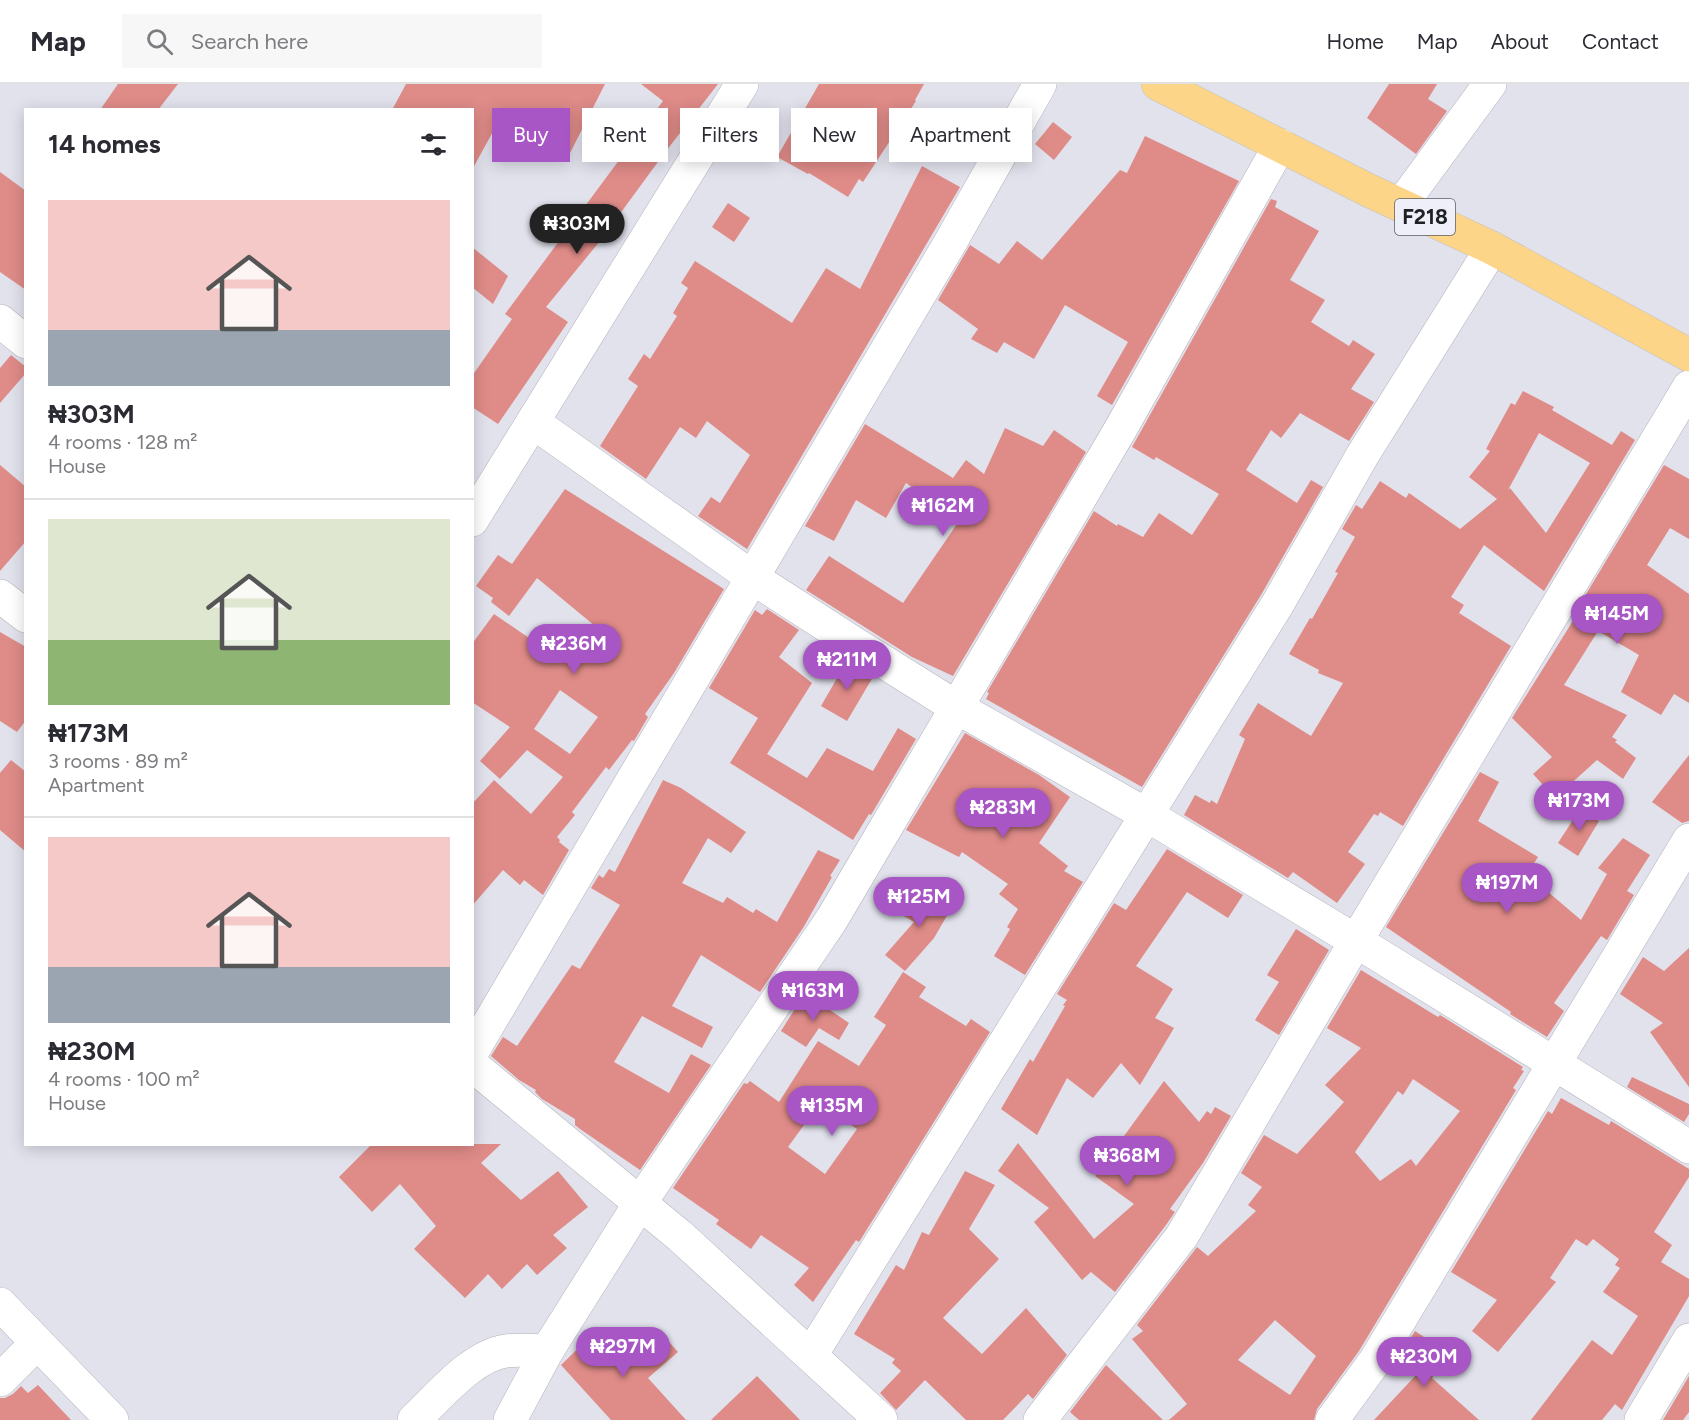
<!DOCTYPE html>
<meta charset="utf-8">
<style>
body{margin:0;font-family:Figtree,sans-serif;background:#f7f7f7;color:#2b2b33;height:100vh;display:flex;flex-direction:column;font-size:22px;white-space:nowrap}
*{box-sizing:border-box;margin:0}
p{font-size:20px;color:#7c7c81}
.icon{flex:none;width:33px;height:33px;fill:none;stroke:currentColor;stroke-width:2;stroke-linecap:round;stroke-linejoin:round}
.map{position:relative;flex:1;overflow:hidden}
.panel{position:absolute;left:24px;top:24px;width:450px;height:1038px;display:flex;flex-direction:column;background:#fff;border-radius:0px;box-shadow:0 3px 15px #0003}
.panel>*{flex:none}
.top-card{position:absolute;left:492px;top:24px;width:570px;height:54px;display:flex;gap:12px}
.price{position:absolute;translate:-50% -51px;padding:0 14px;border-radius:21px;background:#a855c5;color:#fff;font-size:20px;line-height:39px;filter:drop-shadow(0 2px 3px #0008)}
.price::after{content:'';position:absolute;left:50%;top:36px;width:18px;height:14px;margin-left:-9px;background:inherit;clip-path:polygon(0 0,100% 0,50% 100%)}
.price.selected{background:#222;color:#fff}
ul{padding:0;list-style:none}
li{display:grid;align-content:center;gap:12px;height:318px;padding:0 24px}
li+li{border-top:2px solid #e1e1e2}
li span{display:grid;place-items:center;height:186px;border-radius:0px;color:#555}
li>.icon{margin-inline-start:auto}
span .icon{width:108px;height:108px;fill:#fffc;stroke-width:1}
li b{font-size:26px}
h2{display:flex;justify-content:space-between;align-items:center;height:72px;padding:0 24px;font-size:26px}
.pill{padding:0 21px;border-radius:0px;background:#fff;box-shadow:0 3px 15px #0003;font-size:21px;line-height:54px}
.pill.selected{background:#a855c5;color:#fff}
header{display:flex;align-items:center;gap:36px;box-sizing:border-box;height:84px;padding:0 30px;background:#fff;border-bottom:2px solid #e1e1e2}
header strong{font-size:28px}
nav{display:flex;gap:33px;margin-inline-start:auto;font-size:21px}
.search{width:420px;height:54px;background:#f7f7f7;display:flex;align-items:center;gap:15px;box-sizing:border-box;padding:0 21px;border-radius:0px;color:#7c7c81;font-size:22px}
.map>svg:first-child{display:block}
</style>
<header>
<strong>Map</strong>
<div class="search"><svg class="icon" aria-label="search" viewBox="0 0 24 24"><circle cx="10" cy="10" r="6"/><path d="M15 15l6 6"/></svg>Search here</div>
<nav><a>Home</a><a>Map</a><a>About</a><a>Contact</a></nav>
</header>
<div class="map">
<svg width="1689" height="1336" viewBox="0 0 1689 1336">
<rect width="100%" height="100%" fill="#e1e2ec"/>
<g fill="#df8b88" fill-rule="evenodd">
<path d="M118,0H178L158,26H100Z"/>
<path d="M406,0H605L566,77L496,42L472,86V26H392Z"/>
<path d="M641,0H718L663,71L600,157L546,223L568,238L498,340L472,323V292L512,235L505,230L663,17Z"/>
<path d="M819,0H924L915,16L916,17L863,98L859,95L848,113L809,89L808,90L777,73Z"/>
<path d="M1389,0H1437L1428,15L1447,27L1416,70L1367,34Z"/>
<path d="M1053,38L1072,53L1054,76L1035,60Z"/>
<path d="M1145,52L1239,97L1112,321L1097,312L1128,258L1065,221L1034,275L1004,258L997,269L971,255L978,245L938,216L970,161L999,180L1017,157L1042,176L1120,86L1127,89Z"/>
<path d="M922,82L960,103L747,465L698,432L711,413L720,419L750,371L707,337L696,354L680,343L646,395L600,362L638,302L628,295L644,270L650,275L677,232L673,229L688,204L681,199L695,177L792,239L826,184L860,205Z"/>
<path d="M0,88L26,107V206L0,188Z"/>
<path d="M1271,115L1277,117L1275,123L1319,147L1290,196L1325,216L1311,238L1349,262L1353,256L1375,270L1351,305L1374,318L1349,357L1300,329L1281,354L1271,346L1246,386L1297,419L1311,396L1323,403L1261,511L1142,703L986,615L989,609L987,608L1094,427L1117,442L1118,440L1143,453L1159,429L1192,451L1219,410L1156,373L1154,376L1132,363Z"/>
<path d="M728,119L750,134L734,158L712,143Z"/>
<path d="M472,163L508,192L493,220L472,203Z"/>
<path d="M11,271L26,283V289L0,319V284Z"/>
<path d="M1523,307L1554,323L1552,326L1612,361L1621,347L1635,356L1544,507L1484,461L1451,513L1464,521L1459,529L1511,562L1403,742L1380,728L1378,732L1374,730L1348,768L1365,780L1337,819L1293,788L1288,794L1184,731L1195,711L1210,719L1211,716L1217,720L1245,655L1239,651L1258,619L1311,652L1343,599L1318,589L1319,586L1289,570L1310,534L1312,535L1338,489L1335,488L1355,453L1342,445L1356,421L1362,425L1380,397L1406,414L1409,409L1460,445L1497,415L1469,393L1490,367L1486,365L1511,319L1515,321ZM1539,349L1590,379L1546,449L1510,404L1508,406Z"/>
<path d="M865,340L953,394L966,376L984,390L1005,344L1043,362L1054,346L1086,368L953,592L912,573L806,506L829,472L903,519L959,437L906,399L886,434L856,416L834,457L805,442Z"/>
<path d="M0,381L26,403V457L0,487Z"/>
<path d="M1664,381L1689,395V455L1670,444L1647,481L1689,510V619L1674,610L1661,631L1621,608L1639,571L1598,547L1564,601L1627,631L1612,653L1617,656L1615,658L1636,674L1623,695L1597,676L1555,714L1533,690L1552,673L1512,634L1576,532L1574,530Z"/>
<path d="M565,405L724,505L674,589L645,630L648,633L634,657L632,656L609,686L606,683L572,728L575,731L557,753L560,756L559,758L569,766L543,811L524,796L520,801L503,786L472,822V720L494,696L531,730L563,693L527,666L500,695L480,677L510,643L472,618V560L494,530L561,576L595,542L537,494L509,532L491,518L493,514L476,502L498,471L512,480ZM560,606L598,633L570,670L534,645Z"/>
<path d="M767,525L799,546L779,573L812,599L767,670L807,694L827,664L873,687L898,644L916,655L871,731L869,730L853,756L730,679L758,634L709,604L755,526L762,531Z"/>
<path d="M0,548L26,563V636L17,648L0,637Z"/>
<path d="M847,577L873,593L847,637L821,622Z"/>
<path d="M965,649L1039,691L1070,713L1039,759L1068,782L1064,787L1083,798L1025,891L994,872L1010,845L1007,843L1018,825L999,810L1008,800L962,768L959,773L906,746Z"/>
<path d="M1689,671V737L1682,739L1652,718Z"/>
<path d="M11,676L26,688V768L0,746V689Z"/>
<path d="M1480,688L1499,698L1478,737L1538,773L1527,790L1581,836L1607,790L1598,784L1623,754L1650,771L1627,807L1634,811L1607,856L1601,852L1554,919L1564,927L1547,953L1510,930L1511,928L1386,843Z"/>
<path d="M663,696L681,704L746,748L731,769L708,754L682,799L723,819L727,813L753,829L756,825L777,838L818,766L840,776L830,792L832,793L803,844L760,908L701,871L672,922L713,943L702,964L642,932L614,978L669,1009L691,970L711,981L640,1086L580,1045L575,1041V1035L542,1015L535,1008L536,1006L519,996L491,972L503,953L517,962L572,881L580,885L620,821L591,804L599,791L603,794L609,785L615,788Z"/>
<path d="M1580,725L1599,737L1578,772L1558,759Z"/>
<path d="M1167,765L1243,811L1228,834L1187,808L1136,882L1173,905L1155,934L1174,944L1140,1001L1121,979L1093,1014L1067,994L1037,1051L1001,1025L1030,975L1033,978L1065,922L1063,921L1067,916L1057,910L1114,819L1126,826Z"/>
<path d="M918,804L952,823L934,854L905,887L885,871L914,838L902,831Z"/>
<path d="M1296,845L1329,866L1279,951L1255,936L1279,898L1267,891Z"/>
<path d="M1689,864V1003L1650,948L1663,939L1620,910L1643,873L1664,887Z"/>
<path d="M1361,886L1438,933L1440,931L1523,983L1521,986L1524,987L1513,1004L1516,1006L1359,1267L1317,1325L1314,1336H1169L1187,1320L1132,1255L1143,1247L1137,1241L1197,1163L1208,1172L1256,1127L1248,1121L1262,1103L1241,1089L1264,1051L1297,1070L1344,1018L1325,1001L1361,964L1327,944ZM1413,995L1460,1027L1416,1082L1411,1075L1380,1097L1355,1068L1398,1007L1403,1011ZM1275,1236L1316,1272L1290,1311L1238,1276Z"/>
<path d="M903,888L926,903L919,913L966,942L971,935L990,948L859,1158L856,1156L813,1218L794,1201L809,1184L761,1151L751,1165L716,1140L719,1136L673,1104L744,999L747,1000L750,997L779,1018L818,957L859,982L886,941L874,933ZM820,1019L857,1045L825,1090L788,1063Z"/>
<path d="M805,909L849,939L839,956L819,944L806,963L781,947Z"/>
<path d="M1632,993L1689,1020V1030L1684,1038L1627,1003Z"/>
<path d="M1164,997L1199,1038L1207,1027L1211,1030L1215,1023L1231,1032L1203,1079L1170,1125L1175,1128L1166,1141L1115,1208L1091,1188L1082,1196L1034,1138L1049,1124L998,1087L1018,1059L1094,1155L1134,1120L1095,1092Z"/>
<path d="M1561,1014L1609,1041L1611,1037L1689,1085V1093L1654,1148L1672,1161L1661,1178L1689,1195V1212L1622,1326L1615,1320L1602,1336H1531L1592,1256L1612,1271L1638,1232L1603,1208L1620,1184L1615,1181L1619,1175L1593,1155L1587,1162L1576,1155L1550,1194L1556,1198L1498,1268L1472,1247L1497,1216L1451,1188L1548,1027L1552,1030Z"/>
<path d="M372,1060H501L481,1079L521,1116L558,1087L588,1123L553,1151L567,1164L537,1191L527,1180L502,1205L488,1190L465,1214L414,1165L436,1142L400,1100L372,1128L339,1093Z"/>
<path d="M965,1087L995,1101L969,1145L999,1175L943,1234L982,1270L1026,1224L1067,1271L1033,1315L1028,1310L1003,1336H966L925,1296L896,1326L880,1309L901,1287L892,1279L895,1275L854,1250L896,1181L904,1186L922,1148L929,1151Z"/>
<path d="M600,1243L630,1277L661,1249L678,1268L648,1294L686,1336H611L561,1281Z"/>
<path d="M1415,1247L1448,1269L1432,1294L1479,1336H1374L1417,1290L1397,1277Z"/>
<path d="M1106,1281L1163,1336H1079L1070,1328Z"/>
<path d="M757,1292L800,1336H711Z"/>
<path d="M1689,1292V1328L1683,1336H1663Z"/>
<path d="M38,1301L71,1336H0V1314H5L13,1310L21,1302L28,1309Z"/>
</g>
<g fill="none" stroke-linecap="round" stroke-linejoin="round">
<g stroke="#b3b4bd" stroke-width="34">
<g id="minor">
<path d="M1401,121L1490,0"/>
<path d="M0,237L26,258"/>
<path d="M533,338L753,494L852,558L956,623L1147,731L1356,857L1689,1063"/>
<path d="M472,436L742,0"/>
<path d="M0,512L26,532"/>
<path d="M472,968L950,159L1040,0"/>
<path d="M472,981L680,1152L881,1336"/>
<path d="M0,1220L112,1336"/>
<path d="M811,1271L1277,521L1362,372L1492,164"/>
<path d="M0,1296L37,1259"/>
<path d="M414,1336C439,1313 471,1272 506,1267C519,1265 534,1267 547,1267"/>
<path d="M510,1336L547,1267L640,1119L832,835L1120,346L1280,61"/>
<path d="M1040,1336L1182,1152L1356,857L1689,303"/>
<path d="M1332,1336L1375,1277L1689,756"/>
<path d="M1641,1336L1689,1256"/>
</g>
</g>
<g stroke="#c1c1c2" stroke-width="34">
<path id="major" d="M1158,0L1368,106L1492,164L1689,271"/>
</g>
<use href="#minor" stroke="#fff" stroke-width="33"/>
<use href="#major" stroke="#fdd589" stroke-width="33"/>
</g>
<g text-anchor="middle" stroke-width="4.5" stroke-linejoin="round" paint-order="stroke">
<rect fill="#eeeff9" stroke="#5e5f64" stroke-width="1.5" x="1395" y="115" width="60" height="36" rx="4.5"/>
<g font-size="21" font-weight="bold" fill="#202124">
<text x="1425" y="140">F218</text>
</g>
</g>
</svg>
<b class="price selected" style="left:577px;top:171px">₦303M</b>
<b class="price" style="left:943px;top:453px">₦162M</b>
<b class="price" style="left:1617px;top:561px">₦145M</b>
<b class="price" style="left:574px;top:591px">₦236M</b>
<b class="price" style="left:847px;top:607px">₦211M</b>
<b class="price" style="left:1579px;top:748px">₦173M</b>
<b class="price" style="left:1003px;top:755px">₦283M</b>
<b class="price" style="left:1507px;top:830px">₦197M</b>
<b class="price" style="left:919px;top:844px">₦125M</b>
<b class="price" style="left:813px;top:938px">₦163M</b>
<b class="price" style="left:832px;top:1053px">₦135M</b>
<b class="price" style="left:1127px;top:1103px">₦368M</b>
<b class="price" style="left:623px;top:1294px">₦297M</b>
<b class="price" style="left:1424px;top:1304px">₦230M</b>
<div class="top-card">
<a class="pill selected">Buy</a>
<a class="pill">Rent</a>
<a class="pill">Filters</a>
<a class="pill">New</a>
<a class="pill">Apartment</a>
</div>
<section class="panel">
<h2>14 homes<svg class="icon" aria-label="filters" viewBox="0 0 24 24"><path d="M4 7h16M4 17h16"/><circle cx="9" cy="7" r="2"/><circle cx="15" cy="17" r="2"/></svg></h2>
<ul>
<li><span style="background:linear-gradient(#f6c9c9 70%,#9aa5b1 0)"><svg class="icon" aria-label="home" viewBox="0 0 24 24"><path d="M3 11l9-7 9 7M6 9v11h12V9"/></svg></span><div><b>₦303M</b><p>4 rooms · 128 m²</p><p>House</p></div></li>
<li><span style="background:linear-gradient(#dfe7d0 65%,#8fb573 0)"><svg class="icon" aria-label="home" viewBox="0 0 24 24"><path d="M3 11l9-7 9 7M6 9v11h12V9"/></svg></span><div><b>₦173M</b><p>3 rooms · 89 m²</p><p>Apartment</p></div></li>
<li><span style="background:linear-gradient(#f6c9c9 70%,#9aa5b1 0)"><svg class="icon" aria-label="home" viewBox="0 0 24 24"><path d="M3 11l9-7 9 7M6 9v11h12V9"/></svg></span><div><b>₦230M</b><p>4 rooms · 100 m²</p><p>House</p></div></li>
</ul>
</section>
</div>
